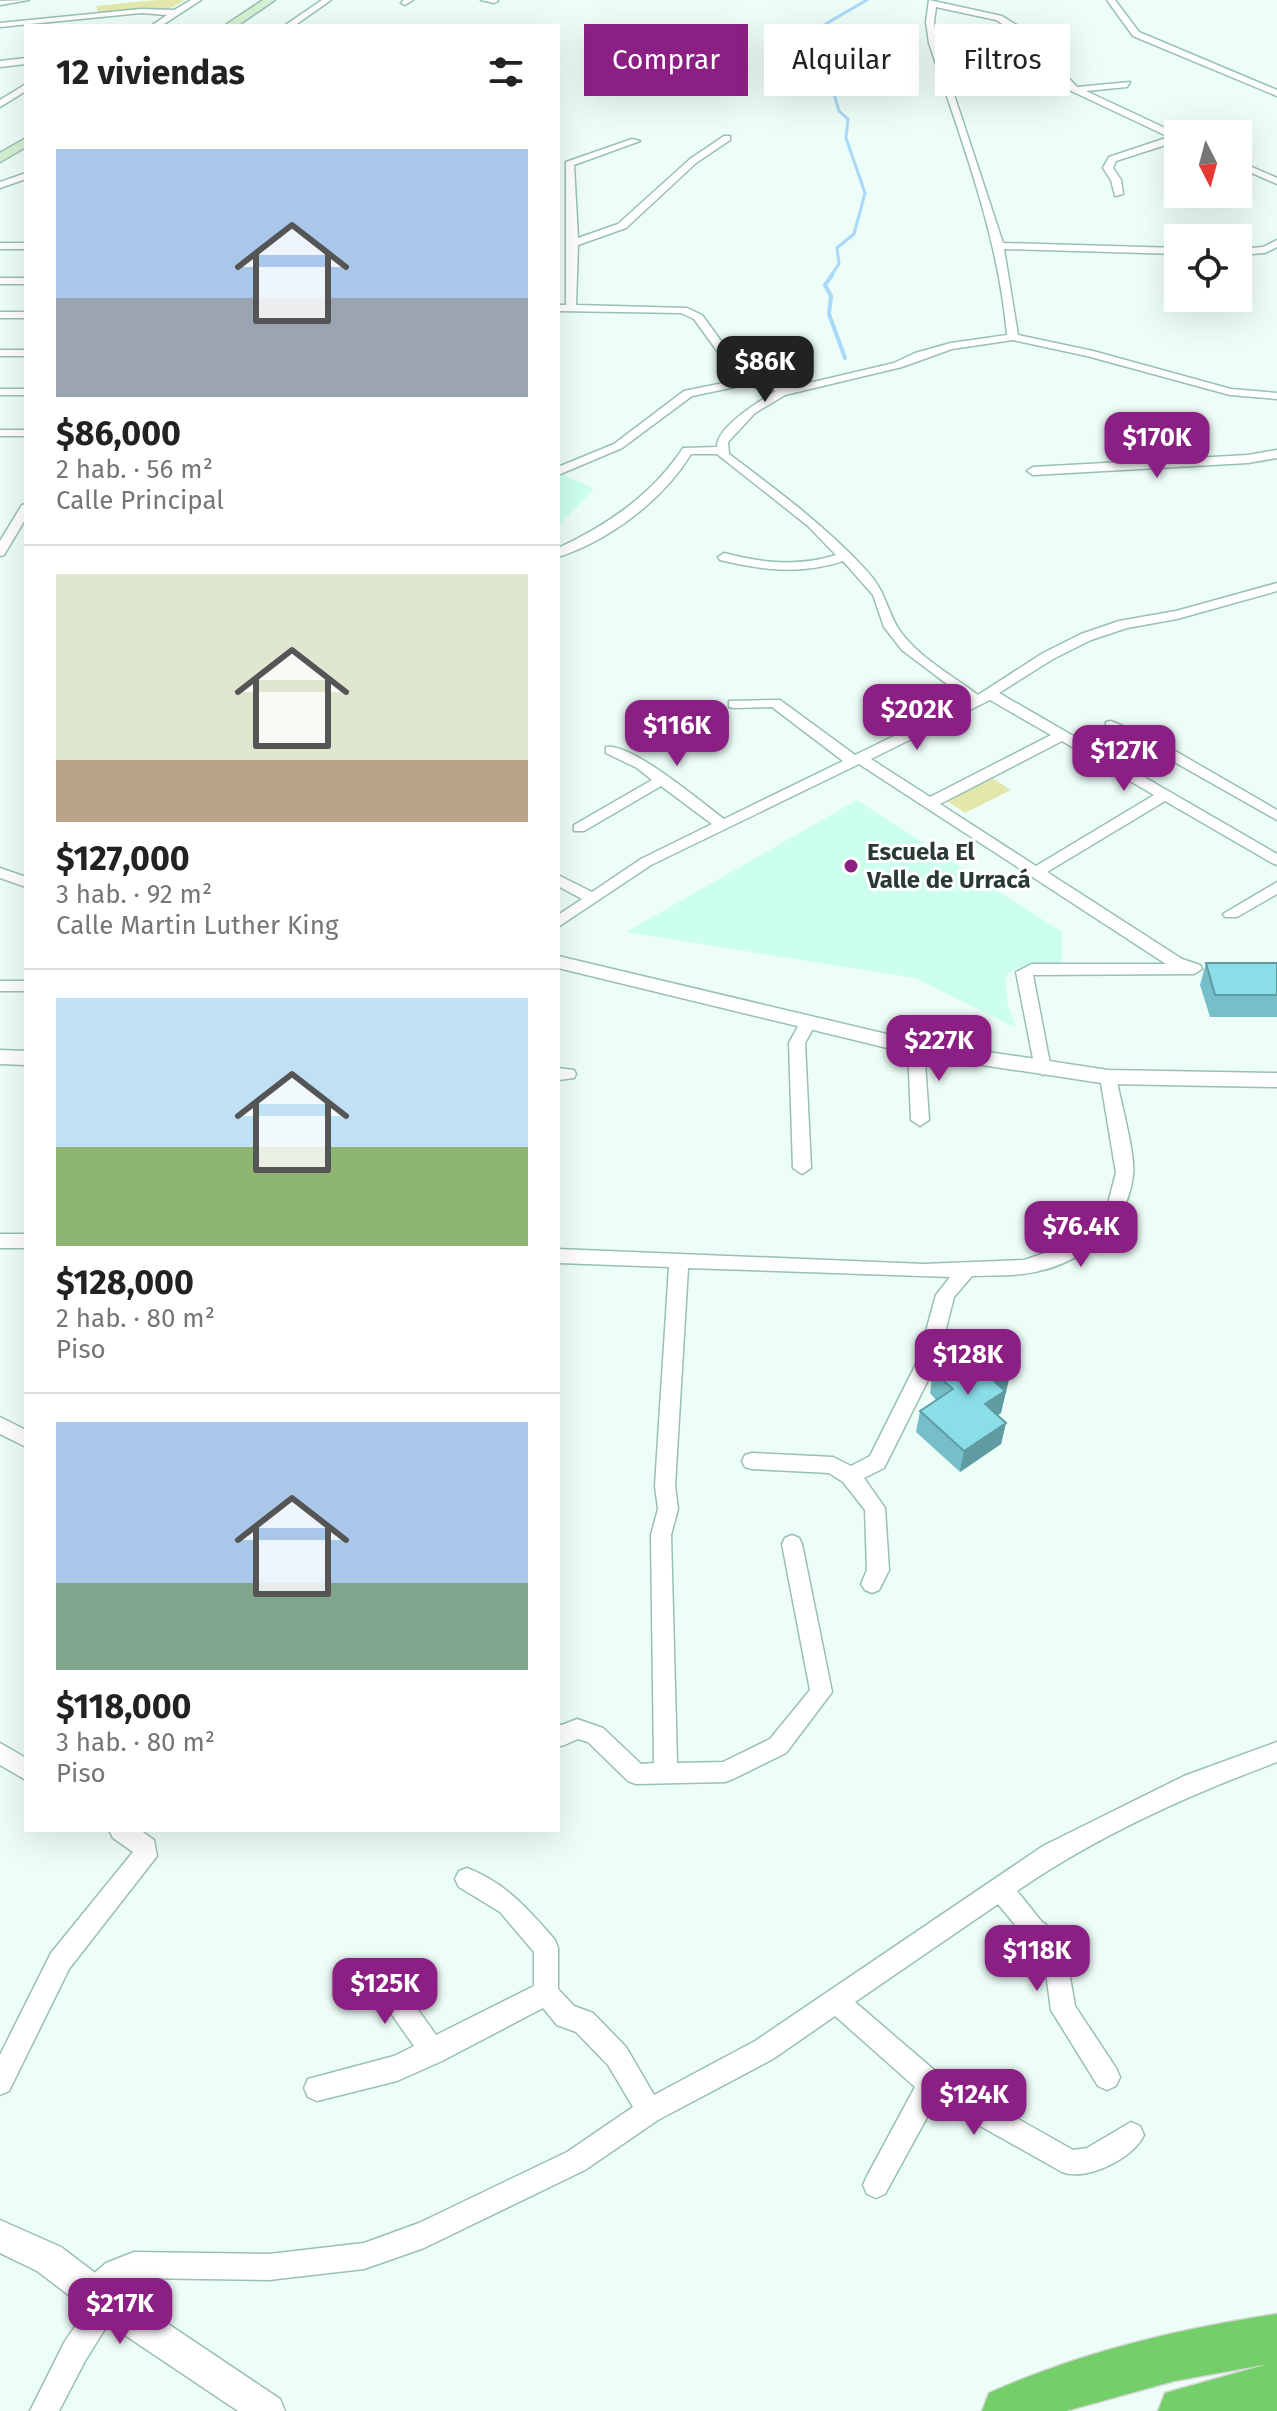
<!DOCTYPE html>
<html lang="es">
<meta charset="utf-8">
<style>
body{margin:0;font-family:"Fira Sans",sans-serif;background:#f6f6f6;color:#222;height:100vh;display:flex;flex-direction:column;font-size:30px;white-space:nowrap}
*{box-sizing:border-box;margin:0}
p{font-size:26px;color:#767676}
.icon{flex:none;width:44px;height:44px;fill:none;stroke:currentColor;stroke-width:2;stroke-linecap:round;stroke-linejoin:round}
.map{position:relative;flex:1;overflow:hidden}
.panel{position:absolute;left:24px;top:24px;width:536px;height:1808px;display:flex;flex-direction:column;background:#fff;border-radius:0px;box-shadow:0 8px 32px #0002}
.panel>*{flex:none}
.hud{position:absolute;left:584px;top:24px;width:572px;height:72px;display:flex;gap:16px}
.needle{width:52px;rotate:174deg}
.controls{position:absolute;left:1164px;top:120px;display:grid;gap:16px}
.controls a{display:grid;place-items:center;width:88px;height:88px;border-radius:0px;background:#fff;box-shadow:0 8px 32px #0002;font-size:40px}
.price{position:absolute;translate:-50% -68px;padding:0 18px;border-radius:16px;background:#8c1f83;color:#fff;font-size:26px;line-height:52px;filter:drop-shadow(0 2px 4px #0008)}
.price::after{content:'';position:absolute;left:50%;top:48px;width:24px;height:18px;margin-left:-12px;background:inherit;clip-path:polygon(0 0,100% 0,50% 100%)}
.price.current{background:#222;color:#fff}
ul{padding:0;list-style:none}
li{display:grid;align-content:center;gap:16px;height:424px;padding:0 32px}
li+li{border-top:2px solid #e0e0e0}
li span{display:grid;place-items:center;height:248px;border-radius:0px;color:#555}
li>.icon{margin-inline-start:auto}
span .icon{width:144px;height:144px;fill:#fffc;stroke-width:1}
li b{font-size:34px}
h2{display:flex;justify-content:space-between;align-items:center;height:96px;padding:0 32px;font-size:34px}
.chip{padding:0 28px;border-radius:0px;background:#fff;box-shadow:0 8px 32px #0002;font-size:28px;line-height:72px}
.chip.current{background:#8c1f83;color:#fff}
.map>svg:first-child{display:block}
</style>
<div class="map">
<svg width="1277" height="2411" viewBox="0 0 1277 2411">
<rect width="100%" height="100%" fill="#edfdf8"/>
<g fill="#cdffee">
<path d="M564,475L594,489L558,526V477Z"/>
<path d="M857,800L1062,932V965H1030L1015,969L1006,976L1007,1002L1016,1028L915,978L626,932Z"/>
</g>
<g fill="#e4e7ac">
<path d="M156,0H185L169,9L99,13L96,6Z"/>
<path d="M989,776L1011,790L965,813L943,798Z"/>
</g>
<g fill="none" stroke-linecap="round" stroke-linejoin="round">
<path stroke="#a8d9f8" stroke-width="3" d="M830,277L839,264L837,248L854,234L865,193L846,138L848,119L839,111L833,90L798,80L788,59L791,44L867,0"/>
<path stroke="#a8d9f8" stroke-width="4" d="M832,275L825,285L831,296L829,314L845,358"/>
<g stroke="#99c0b3" stroke-width="3">
<g id="minor">
<path d="M29,0L0,5V1Z"/>
<path d="M191,0H201L161,26H151L167,15L141,13L0,27V23L141,9L174,10Z"/>
<path d="M322,0H331L294,26H284Z"/>
<path d="M404,0H413L405,5L401,3Z"/>
<path d="M481,0H497L498,1L494,3Z"/>
<path d="M929,0L1002,16L1023,29L1077,87L1130,82L1127,87L1086,91L1178,134V141L1116,161L1113,168L1121,180L1123,194L1115,196L1111,180L1103,168L1109,157L1169,137L1067,89L1017,33L996,20L936,7L934,22L937,43L1003,243L1178,248V254L1004,249L1018,335L1093,351L1231,389L1277,393V399L1230,395L1087,356L1013,340L952,349L902,367L785,395L755,413L728,442L729,454C777,490 824,525 865,569C886,591 885,606 898,628C916,656 952,675 978,695L1043,653L1081,634L1119,621L1176,611L1277,583V591L1177,619L1127,628L1091,640L1053,659L999,693L1277,854V865L1272,863L1165,801L1047,872L1182,959L1200,965L1202,969L1194,974L1033,975L1051,1069L1043,1075L1035,1069L1016,972L1032,964H1166L859,764L651,865L558,927V915L582,899L558,886V875L592,892L641,859L712,824L661,786L584,831H574V825L652,780L637,768L606,753V747C632,743 701,802 724,819L843,761L772,707L734,708L729,707V701L780,700L855,755L968,700L902,650L884,627L873,595L843,561C800,575 762,570 720,560L718,557L724,553C762,563 798,567 836,555L808,526L717,454H691C664,499 609,541 558,557V548C608,525 653,494 683,448L717,447C716,427 760,401 776,391L745,385L692,396L622,448L558,475V467L614,444L684,391L738,380L694,319L681,313L558,311V305H566V162L632,139L640,141L574,165L578,238L618,224L690,159L724,136H730V140L696,163L626,228L578,245L576,305L687,308L702,315L749,379L792,387L894,363L915,353L951,343L1007,335C998,233 961,140 929,43L926,22ZM990,700L1051,735L930,797L871,759ZM1062,741L1154,795L1036,866L940,804Z"/>
<path d="M1107,0H1115L1139,32L1277,90V96L1133,36Z"/>
<path d="M26,58V64L0,67V61Z"/>
<path d="M26,84V91L0,107V100Z"/>
<path d="M1238,161L1277,178V184L1238,167Z"/>
<path d="M26,173V179L0,188V182Z"/>
<path d="M1277,240V247L1265,253L1238,255V249L1263,247Z"/>
<rect x="0" y="243" width="26" height="6"/>
<rect x="0" y="278" width="26" height="6"/>
<rect x="0" y="312" width="26" height="6"/>
<rect x="0" y="350" width="26" height="6"/>
<rect x="0" y="389" width="26" height="6"/>
<rect x="0" y="430" width="26" height="6"/>
<path d="M1277,450V458L1248,463L1033,475L1027,471L1033,467L1248,455Z"/>
<path d="M26,504V518L4,555L0,556V541L22,505Z"/>
<path d="M1111,721L1158,741L1277,810V820L1148,747L1106,728V722Z"/>
<path d="M0,868L26,877V887L0,878Z"/>
<path d="M1277,882V894L1237,917H1225L1223,914Z"/>
<rect x="0" y="981" width="26" height="10"/>
<path d="M808,1018L816,1023L805,1043L811,1168L802,1174L793,1168L789,1043L802,1019Z"/>
<path d="M916,1042L924,1048L929,1120L920,1126L911,1120L908,1048Z"/>
<path d="M558,1068L574,1070L576,1074L574,1078L558,1080Z"/>
<path d="M1108,1071L1116,1077C1120,1099 1136,1156 1133,1175C1127,1231 1076,1268 1022,1274C1005,1276 988,1275 972,1276L954,1297L938,1360L884,1468L864,1478L885,1508L889,1570L879,1590L872,1593L865,1590L861,1584L867,1570L865,1510L843,1482L829,1473L752,1469L745,1467L742,1461L745,1455L752,1453L833,1457L851,1466L870,1456L918,1360L936,1295L950,1277L688,1268L675,1486L678,1509L671,1535L677,1763L723,1762L770,1739L810,1690L782,1544L785,1538L792,1535L799,1538L802,1544L832,1692L786,1753L733,1779L725,1782L636,1784L628,1781L588,1742L578,1739L562,1746L558,1745V1724L562,1725L577,1719L603,1728L641,1764L654,1763L651,1535L658,1509L655,1486L669,1267L558,1263V1249L924,1264L1024,1260L1048,1252L1089,1231L1106,1211L1116,1173L1100,1077Z"/>
<rect x="0" y="1234" width="26" height="14"/>
<path d="M0,1417L26,1430V1447L0,1434Z"/>
<path d="M1277,1742V1762C1186,1796 1097,1836 1017,1891L1042,1922L1063,1937L1075,2006L1116,2068L1120,2077L1116,2086L1107,2090L1098,2086L1051,2010L1043,1951L1026,1938L998,1904L855,2002L940,2075L1073,2150L1087,2148L1131,2122L1140,2126L1144,2135C1134,2158 1086,2182 1062,2172L936,2101L885,2194L876,2198L867,2194L863,2185L867,2176L915,2087L835,2016L773,2059L658,2120L585,2170L424,2248L364,2269L269,2280L134,2278L124,2282L113,2292L121,2303L85,2361L59,2411H30L65,2341L90,2305L83,2303L80,2293L83,2283L106,2263L134,2252L269,2254L364,2243L419,2223L567,2152L633,2107L608,2065L576,2032L557,2025L543,2008L442,2061L397,2081L317,2101L308,2097L304,2088L308,2079L394,2056L414,2046L378,1995L340,1986L337,1978L340,1970L349,1966L394,1976L436,2035L534,1986V1952L500,1912L459,1887L455,1879L459,1871L467,1868C506,1883 528,1909 555,1940L558,1948V1989L574,2006L593,2013L626,2047L654,2095L755,2041L1043,1846L1184,1776Z"/>
<path d="M0,1743L26,1758V1780L0,1765Z"/>
<path d="M109,1830H140L154,1840L157,1856L69,1969L9,2091L0,2095V2055L51,1953L133,1852L113,1838Z"/>
</g>
</g>
<g stroke="#99c0b3" stroke-width="3">
<g id="tertiary">
<path d="M558,956L916,1041L1108,1070L1277,1073V1087L1108,1084L916,1055L558,968Z"/>
<path d="M0,1050L26,1051V1065L0,1064Z"/>
<path d="M0,2220L61,2247L119,2291L280,2399L285,2411H238L95,2315L37,2271L0,2253Z"/>
</g>
</g>
<g stroke="#99c0b3" stroke-width="3">
<g id="secondary">
<path d="M263,0H275L237,26H224Z"/>
<path d="M26,138V147L0,162V153Z"/>
</g>
</g>
<g stroke="#d4d7d6" stroke-width="3">
<path id="motorway" d="M1277,2314V2411H1158L1165,2393L1268,2364L1174,2381L1066,2411H982L989,2393C1082,2352 1177,2329 1277,2314Z"/>
</g>
<use href="#minor" fill="#fff" fill-rule="evenodd"/>
<use href="#tertiary" fill="#fff" fill-rule="evenodd"/>
<use href="#secondary" fill="#d5f0d2" fill-rule="evenodd"/>
<use href="#motorway" fill="#74ce69" fill-rule="evenodd"/>
</g>
<g fill="#76bfc8">
<path d="M1206,963H1277V1017H1210L1200,985Z"/>
<path d="M933,1372L1007,1393L1005,1394L1001,1413L997,1415L1006,1423L1001,1444L960,1472L916,1432L920,1411L936,1400L930,1393Z"/>
</g>
<g fill="#609ba2">
<path d="M1011,1371L1001,1413L981,1426L985,1404L995,1382Z"/>
<path d="M1006,1423L1001,1444L960,1472L964,1451Z"/>
</g>
<g fill="#89dee8" stroke="#609ba2" stroke-width="2">
<path d="M1206,963H1277V995H1215Z"/>
<path d="M978,1343L1011,1371L995,1382L1005,1391L985,1404L1006,1423L964,1451L920,1411L953,1389L933,1372Z"/>
</g>
<circle fill="#8c1f83" stroke="#fff" stroke-width="3" cx="851" cy="866" r="8"/>
<g text-anchor="middle" stroke-width="6" stroke-linejoin="round" paint-order="stroke">
<g font-size="24" font-weight="bold" fill="#293933" stroke="#fff" text-anchor="start">
<text x="867" y="860">Escuela El<tspan x="867" dy="28">Valle de Urracá</tspan></text>
</g>
</g>
</svg>
<div class="controls">
<a><svg class="needle" viewBox="-14 -14 28 28"><path d="M0-13l5 13h-10z" fill="#e53935"/><path d="M0 13l5-13h-10z" fill="#767676"/></svg></a>
<a><svg class="icon" aria-label="locate" viewBox="0 0 24 24"><circle cx="12" cy="12" r="6"/><path d="M12 2v4M12 18v4M2 12h4M18 12h4"/></svg></a>
</div>
<b class="price current" style="left:765px;top:404px">$86K</b>
<b class="price" style="left:1157px;top:480px">$170K</b>
<b class="price" style="left:917px;top:752px">$202K</b>
<b class="price" style="left:677px;top:768px">$116K</b>
<b class="price" style="left:1124px;top:793px">$127K</b>
<b class="price" style="left:939px;top:1083px">$227K</b>
<b class="price" style="left:1081px;top:1269px">$76.4K</b>
<b class="price" style="left:968px;top:1397px">$128K</b>
<b class="price" style="left:1037px;top:1993px">$118K</b>
<b class="price" style="left:385px;top:2026px">$125K</b>
<b class="price" style="left:974px;top:2137px">$124K</b>
<b class="price" style="left:120px;top:2346px">$217K</b>
<div class="hud">
<a class="chip current">Comprar</a>
<a class="chip">Alquilar</a>
<a class="chip">Filtros</a>
</div>
<section class="panel">
<h2>12 viviendas<svg class="icon" aria-label="filters" viewBox="0 0 24 24"><path d="M4 7h16M4 17h16"/><circle cx="9" cy="7" r="2"/><circle cx="15" cy="17" r="2"/></svg></h2>
<ul>
<li><span style="background:linear-gradient(#a9c7e8 60%,#9aa5b1 0)"><svg class="icon" aria-label="home" viewBox="0 0 24 24"><path d="M3 11l9-7 9 7M6 9v11h12V9"/></svg></span><div><b>$86,000</b><p>2 hab. · 56 m²</p><p>Calle Principal</p></div></li>
<li><span style="background:linear-gradient(#dfe7d0 75%,#b9a48a 0)"><svg class="icon" aria-label="home" viewBox="0 0 24 24"><path d="M3 11l9-7 9 7M6 9v11h12V9"/></svg></span><div><b>$127,000</b><p>3 hab. · 92 m²</p><p>Calle Martin Luther King</p></div></li>
<li><span style="background:linear-gradient(#bfe0f5 60%,#8fb573 0)"><svg class="icon" aria-label="home" viewBox="0 0 24 24"><path d="M3 11l9-7 9 7M6 9v11h12V9"/></svg></span><div><b>$128,000</b><p>2 hab. · 80 m²</p><p>Piso</p></div></li>
<li><span style="background:linear-gradient(#a9c7e8 65%,#7fa58c 0)"><svg class="icon" aria-label="home" viewBox="0 0 24 24"><path d="M3 11l9-7 9 7M6 9v11h12V9"/></svg></span><div><b>$118,000</b><p>3 hab. · 80 m²</p><p>Piso</p></div></li>
</ul>
</section>
</div>
